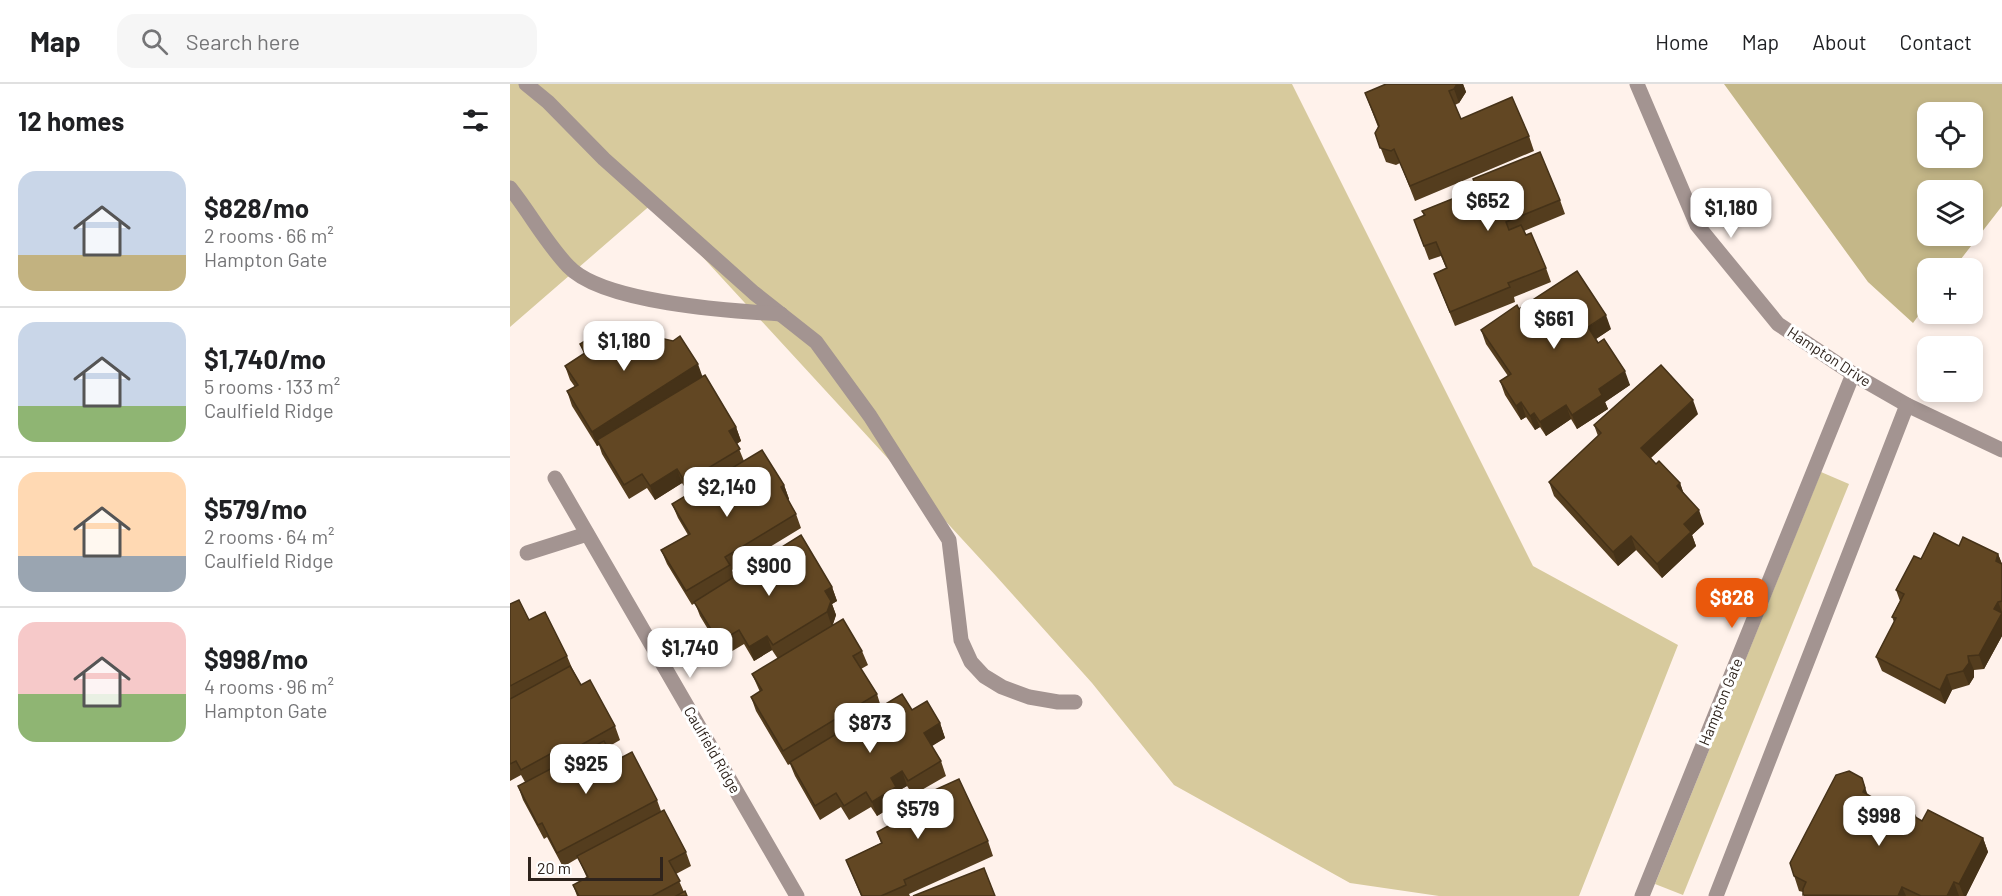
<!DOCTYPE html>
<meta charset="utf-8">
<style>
body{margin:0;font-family:Barlow,sans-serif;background:#f6f6f6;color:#202124;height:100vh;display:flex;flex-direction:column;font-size:22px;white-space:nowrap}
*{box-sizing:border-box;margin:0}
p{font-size:20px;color:#757577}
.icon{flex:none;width:33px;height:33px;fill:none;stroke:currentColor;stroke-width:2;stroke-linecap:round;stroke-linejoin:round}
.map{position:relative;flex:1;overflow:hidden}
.drawer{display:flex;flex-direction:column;background:#fff;width:510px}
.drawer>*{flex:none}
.tools{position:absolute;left:1407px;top:18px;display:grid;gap:12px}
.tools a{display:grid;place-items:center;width:66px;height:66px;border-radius:12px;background:#fff;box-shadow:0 3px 9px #0003;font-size:30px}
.scale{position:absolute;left:18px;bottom:15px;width:135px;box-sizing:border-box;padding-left:6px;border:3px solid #2e231c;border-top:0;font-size:16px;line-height:21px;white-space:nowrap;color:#2e231c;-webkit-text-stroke:4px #fff;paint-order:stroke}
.price{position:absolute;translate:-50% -51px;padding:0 14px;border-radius:12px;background:#fff;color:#222;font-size:20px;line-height:39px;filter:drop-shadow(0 2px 3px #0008)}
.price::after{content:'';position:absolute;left:50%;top:36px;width:18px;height:14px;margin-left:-9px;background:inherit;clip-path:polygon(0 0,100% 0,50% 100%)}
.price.on{background:#ea580c;color:#fff}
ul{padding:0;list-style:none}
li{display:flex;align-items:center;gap:18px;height:150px;padding:0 18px}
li+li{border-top:2px solid #e0e0e0}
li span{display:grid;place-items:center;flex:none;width:168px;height:120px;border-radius:18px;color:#555}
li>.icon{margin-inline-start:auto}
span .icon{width:72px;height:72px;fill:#fffc;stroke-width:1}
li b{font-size:26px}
h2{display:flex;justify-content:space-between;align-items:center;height:72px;padding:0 18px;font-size:26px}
header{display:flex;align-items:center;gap:36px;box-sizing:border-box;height:84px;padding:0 30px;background:#fff;border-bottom:2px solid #e0e0e0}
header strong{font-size:28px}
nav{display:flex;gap:33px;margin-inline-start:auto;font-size:21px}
.search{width:420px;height:54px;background:#f6f6f6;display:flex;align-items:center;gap:15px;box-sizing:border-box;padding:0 21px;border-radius:18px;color:#757577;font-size:22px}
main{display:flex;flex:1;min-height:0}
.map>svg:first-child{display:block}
</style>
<header>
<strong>Map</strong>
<div class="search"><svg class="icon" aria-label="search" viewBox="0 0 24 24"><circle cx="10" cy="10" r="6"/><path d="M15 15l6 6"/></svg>Search here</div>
<nav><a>Home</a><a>Map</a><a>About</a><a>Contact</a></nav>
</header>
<main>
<section class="drawer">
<h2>12 homes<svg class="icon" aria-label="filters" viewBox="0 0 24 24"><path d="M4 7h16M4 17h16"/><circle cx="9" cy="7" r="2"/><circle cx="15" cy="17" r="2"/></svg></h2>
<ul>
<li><span style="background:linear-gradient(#c9d6e8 70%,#c2b280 0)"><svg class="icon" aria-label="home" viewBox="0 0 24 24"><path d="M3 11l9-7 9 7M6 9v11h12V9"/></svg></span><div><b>$828/mo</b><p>2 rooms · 66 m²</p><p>Hampton Gate</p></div></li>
<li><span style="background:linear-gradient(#c9d6e8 70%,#8fb573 0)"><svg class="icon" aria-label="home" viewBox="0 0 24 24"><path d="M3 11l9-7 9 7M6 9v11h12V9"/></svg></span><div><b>$1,740/mo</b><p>5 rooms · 133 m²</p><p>Caulfield Ridge</p></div></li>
<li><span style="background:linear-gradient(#ffd9b3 70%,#9aa5b1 0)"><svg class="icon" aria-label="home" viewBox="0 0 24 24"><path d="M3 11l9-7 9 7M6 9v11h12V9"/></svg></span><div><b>$579/mo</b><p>2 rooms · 64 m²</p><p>Caulfield Ridge</p></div></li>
<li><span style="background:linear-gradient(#f6c9c9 60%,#8fb573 0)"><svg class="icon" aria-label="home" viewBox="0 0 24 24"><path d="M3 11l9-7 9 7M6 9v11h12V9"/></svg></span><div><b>$998/mo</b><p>4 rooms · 96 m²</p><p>Hampton Gate</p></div></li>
</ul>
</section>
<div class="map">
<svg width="1492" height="812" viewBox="0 0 1492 812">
<rect width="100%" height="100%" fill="#fff2eb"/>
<g fill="#d7ca9d">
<path d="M0,0H782L1023,482L1168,561L1069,812H929L840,799L664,701L582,599L486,492L143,119L0,243Z"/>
<path d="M1311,388L1339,400L1173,811L1145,800Z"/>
</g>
<path fill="#c4b788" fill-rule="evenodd" d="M1214,0H1492V122L1444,184H1418L1417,220L1403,239L1358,198ZM1418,28H1462V74H1418ZM1418,106H1462V152H1418Z"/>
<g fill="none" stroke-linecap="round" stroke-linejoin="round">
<g stroke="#a39491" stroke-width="15">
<path d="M16,0L38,18L94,75L244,209L306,258L360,332L439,456L451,556L461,578L474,592L492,603L519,613L548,618H565"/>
<path d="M0,104C20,129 36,159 58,182C92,219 220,227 271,230"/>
<path d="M17,469L77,450"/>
</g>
<g stroke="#a39491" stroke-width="15">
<path d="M1127,0L1187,141L1268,240L1343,290L1397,321L1492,366"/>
<path d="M45,394L287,812"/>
<path d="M1132,812L1343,290"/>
<path d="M1206,812L1397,321"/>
</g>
</g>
<g fill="#543d1e">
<path d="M953,0L956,8L949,19L945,21L951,35L1019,52L1024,67L905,117L890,79L886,81L876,78L865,49L868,43L855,9Z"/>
<path d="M1050,116L1055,130L1014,147L1036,184L1041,198L1004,213L1005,218L945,242L924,190L936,184L931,172L919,176L904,136L914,132L912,127Z"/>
<path d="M1009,225L1101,245L1086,255L1120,301L1095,318L1098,325L1067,345L1061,335L1036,352L1030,343L1025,346L1016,333L1011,336L995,311L990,297L998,292L976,260L971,246Z"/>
<path d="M103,253L193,292L226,343L231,357L227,360L234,377L274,401L279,415L278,416L286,430L291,444L222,486L225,493L322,503L327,517L322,520L326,531L322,543L352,567L358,581L351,585L367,610L371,623L402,626L430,639L435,654L421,662L431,677L436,692L403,711L397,702L388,707L391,717L367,732L361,723L339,736L331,723L310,736L285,692L280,680L278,681L246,627L241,613L250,608L242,590L268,575L262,566L244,577L234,560L214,572L190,532L185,519L182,521L157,480L151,466L178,451L168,434L162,420L179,410L172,399L145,416L137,404L119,415L92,370L89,361L87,362L62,322L57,307L65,303L60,296L55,282L74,270L70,260Z"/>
<path d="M1188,330L1141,374L1146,380L1170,399L1173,408L1194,440L1182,451L1186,462L1152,494L1126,466L1108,482L1044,412L1039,398L1088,352L1084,341Z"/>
<path d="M1449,462L1488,470L1492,480V552L1474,585L1464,586V593L1459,601L1442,606L1435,620L1372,587L1366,573L1384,538L1382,533L1390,517L1386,506L1411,475Z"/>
<path d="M0,520L19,536L57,572L62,584L71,601L105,642L110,656L98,663L105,677L147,716L151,727L176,768L181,782L166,790L174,808L177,812H67L63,801L77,794L68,774L53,783L37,753L34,755L13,716L8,702L15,698L11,691L0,697Z"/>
<path d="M1358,711L1377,722L1412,737L1473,754L1478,768L1456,812H1294L1293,808L1289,807L1280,779Z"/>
<path d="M376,728L478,757L483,772L399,810L400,812H351L336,776L371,759L367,748L381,741Z"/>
</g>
<g fill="#453218">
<path d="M947,0H953L956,8L949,19L944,5Z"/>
<path d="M1096,231L1101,245L1083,257L1078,243Z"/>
<path d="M188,280L193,294L87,356L89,361L87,362L82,348Z"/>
<path d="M1115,287L1120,301L1095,318L1098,325L1067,345L1062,331L1089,305Z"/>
<path d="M1183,316L1188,330L1136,378L1131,364Z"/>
<path d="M1011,318L1016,333L1011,336L1006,322Z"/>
<path d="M1056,321L1061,335L1036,352L1030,338Z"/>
<path d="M1024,329L1030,343L1025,346L1020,332Z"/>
<path d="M226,343L231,357L224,361L219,347Z"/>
<path d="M167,385L172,399L145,416L140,402Z"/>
<path d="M1170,399L1175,413L1167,402Z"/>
<path d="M274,401L279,415L276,417L271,403Z"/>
<path d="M1189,426L1194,440L1182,451L1186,462L1152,494L1147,480L1174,440Z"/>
<path d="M1121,452L1126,466L1108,482L1103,468Z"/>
<path d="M1488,470L1492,480L1486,477Z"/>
<path d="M322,503L327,517L322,520L326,531L322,543L317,528L315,507Z"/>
<path d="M1488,518L1492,528V552L1474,585L1469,571L1484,525Z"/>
<path d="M257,552L262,566L244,577L239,563Z"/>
<path d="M1458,572L1464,586V593L1459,601L1453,587Z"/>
<path d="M1437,591L1442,606L1435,620L1430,606Z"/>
<path d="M430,639L435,654L419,664L414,649Z"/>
<path d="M392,687L397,702L388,707L391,717L367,732L362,718L381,694Z"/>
<path d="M1352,694L1360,718L1353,708Z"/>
<path d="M1403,725L1409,739L1400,730Z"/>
<path d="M1473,754L1478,768L1456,812H1454L1449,800Z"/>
<path d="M1444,798L1449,812H1437Z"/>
<path d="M1392,803L1396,812H1388Z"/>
</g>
<g fill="#624723" stroke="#453218" stroke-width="1.5">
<path d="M876,0H947L944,5L939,7L951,35L1002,13L1019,52L900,102L884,65L881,67L870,64L865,49L869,42L855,9Z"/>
<path d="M1030,68L1050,116L996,138L999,146L1011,141L1016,151L1021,149L1036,184L998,199L1000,203L940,228L924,190L937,184L926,158L914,162L904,136L915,131L912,127L967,105L963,95Z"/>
<path d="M1067,187L1096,231L1078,243L1088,259L1094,255L1115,287L1089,305L1092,311L1062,331L1056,321L1030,338L1024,329L1020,332L1011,318L1006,322L990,297L1001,290L971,246L1007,221L1009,225Z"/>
<path d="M97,243L103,253L115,246L163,257L170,252L188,280L82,348L57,307L68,301L55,282L75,269L70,260Z"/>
<path d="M1151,281L1183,316L1131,364L1146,380L1149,377L1170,399L1167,402L1189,426L1174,440L1181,448L1147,480L1121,452L1103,468L1039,398L1091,349L1084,341Z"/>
<path d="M195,291L226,343L219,347L230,365L175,398L167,385L140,402L132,390L114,401L87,356Z"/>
<path d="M252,366L274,401L271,403L286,430L215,473L220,481L176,507L151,466L180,450L162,420Z"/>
<path d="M1424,449L1449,462L1453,453L1488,470L1486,477L1492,480V517L1488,518L1484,525L1492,529L1469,571L1458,572L1459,579L1453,587L1437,591L1430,606L1366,573L1386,534L1382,533L1394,510L1386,506L1404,472L1411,475Z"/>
<path d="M291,451L322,503L315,507L321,517L317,528L263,561L257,552L239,563L229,546L209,558L184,518Z"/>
<path d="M9,516L19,536L35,528L57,572L0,602V520Z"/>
<path d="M333,535L352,567L343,572L367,610L273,667L241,613L252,606L242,590Z"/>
<path d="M60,582L71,601L80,596L105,642L55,670L51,664L11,686L6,677L0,680V615Z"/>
<path d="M392,610L402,626L417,617L430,639L414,649L431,677L398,697L392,687L381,694L386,703L362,718L356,708L334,722L326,709L305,722L280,678Z"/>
<path d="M94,657L105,677L122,668L147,716L47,769L32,739L28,741L8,702Z"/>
<path d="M1339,687L1352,694L1355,704L1353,708L1377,722L1381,713L1403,725L1400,730L1412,737L1418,726L1473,754L1449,800L1444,798L1437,812H1411L1392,803L1388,812L1293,811V805L1296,798L1284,792L1280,779L1326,691Z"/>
<path d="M449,695L478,757L394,796L396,801L371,812H352L336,776L372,759L367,748L382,740L376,728Z"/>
<path d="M154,726L176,768L159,777L170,797L142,812H69L63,801L78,793L67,772Z"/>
<path d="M474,784L485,812H403Z"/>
<path d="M175,807L177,812H166Z"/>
</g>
<g text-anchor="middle" stroke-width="6" stroke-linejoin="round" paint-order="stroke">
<g font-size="15" fill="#2e231c" stroke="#fff">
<text transform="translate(1319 273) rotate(33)" y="5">Hampton Drive</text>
<text transform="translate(1211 618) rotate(-68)" y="5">Hampton Gate</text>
<text transform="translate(202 666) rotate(60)" y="5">Caulfield Ridge</text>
</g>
</g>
</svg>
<div class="tools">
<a><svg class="icon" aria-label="locate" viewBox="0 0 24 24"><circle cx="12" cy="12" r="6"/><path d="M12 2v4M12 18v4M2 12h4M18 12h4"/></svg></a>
<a><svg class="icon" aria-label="layers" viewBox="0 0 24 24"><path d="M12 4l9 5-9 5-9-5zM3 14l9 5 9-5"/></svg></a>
<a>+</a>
<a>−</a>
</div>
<div class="scale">20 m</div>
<b class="price" style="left:978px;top:148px">$652</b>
<b class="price" style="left:1221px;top:155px">$1,180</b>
<b class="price" style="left:1044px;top:266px">$661</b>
<b class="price" style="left:114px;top:288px">$1,180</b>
<b class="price" style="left:217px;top:434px">$2,140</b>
<b class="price" style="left:259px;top:513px">$900</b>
<b class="price on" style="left:1222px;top:545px">$828</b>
<b class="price" style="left:180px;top:595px">$1,740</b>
<b class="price" style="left:360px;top:670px">$873</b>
<b class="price" style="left:76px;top:711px">$925</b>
<b class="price" style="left:408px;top:756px">$579</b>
<b class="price" style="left:1369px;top:763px">$998</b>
</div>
</main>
